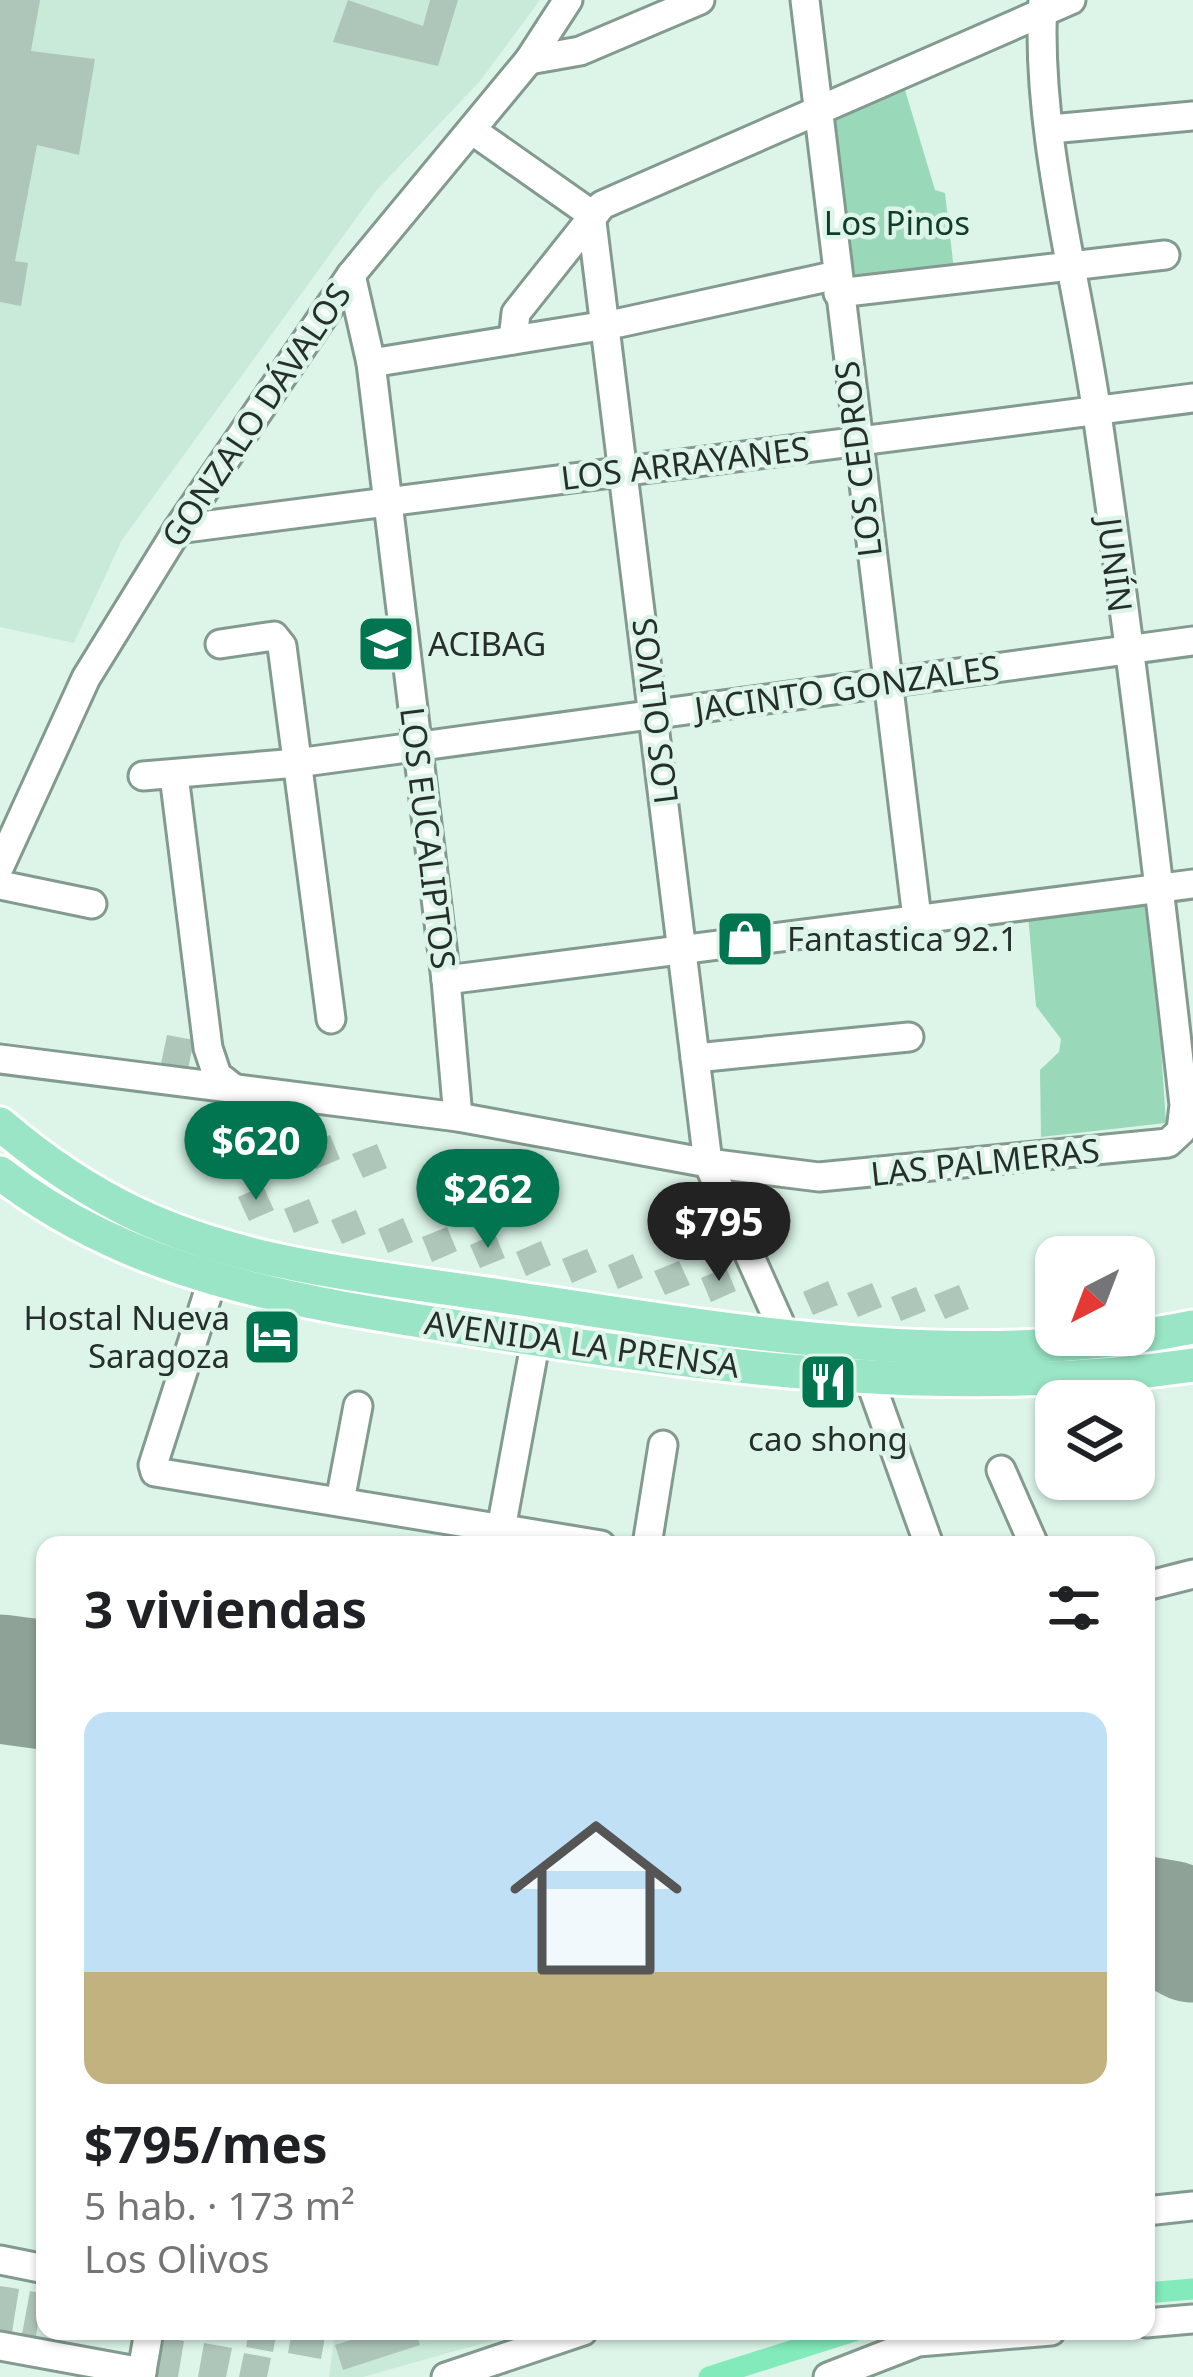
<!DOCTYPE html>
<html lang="es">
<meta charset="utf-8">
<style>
body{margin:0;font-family:"Noto Sans",sans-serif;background:#f6f6f6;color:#202124;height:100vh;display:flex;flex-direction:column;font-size:45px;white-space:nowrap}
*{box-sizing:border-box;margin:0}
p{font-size:39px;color:#757577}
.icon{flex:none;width:66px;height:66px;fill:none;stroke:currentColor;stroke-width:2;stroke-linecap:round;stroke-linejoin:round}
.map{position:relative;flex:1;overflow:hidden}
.side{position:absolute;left:36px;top:1536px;width:1119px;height:804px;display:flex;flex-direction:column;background:#fff;border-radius:24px;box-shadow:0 3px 9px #0004}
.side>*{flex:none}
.needle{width:78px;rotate:222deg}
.tools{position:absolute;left:1035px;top:1236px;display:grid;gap:24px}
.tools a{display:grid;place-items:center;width:120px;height:120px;border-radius:24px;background:#fff;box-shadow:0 3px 9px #0004;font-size:60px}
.price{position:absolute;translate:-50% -102px;padding:0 27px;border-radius:42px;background:#007550;color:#fff;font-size:39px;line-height:78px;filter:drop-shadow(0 3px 6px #0008)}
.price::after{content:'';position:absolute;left:50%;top:72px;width:36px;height:27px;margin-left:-18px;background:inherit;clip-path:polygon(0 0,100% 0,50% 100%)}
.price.on{background:#222;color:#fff}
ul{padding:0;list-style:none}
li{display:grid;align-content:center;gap:24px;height:636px;padding:0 48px}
li span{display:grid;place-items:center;height:372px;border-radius:24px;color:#555}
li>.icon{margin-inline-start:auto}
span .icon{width:216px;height:216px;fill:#fffc;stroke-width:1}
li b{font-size:51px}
h2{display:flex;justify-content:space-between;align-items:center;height:144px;padding:0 48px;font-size:51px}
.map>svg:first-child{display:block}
</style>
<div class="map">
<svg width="1193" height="2377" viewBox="0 0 1193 2377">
<rect width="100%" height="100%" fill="#dcf5e8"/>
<g fill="#caead9">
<path d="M0,0H540L480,81L376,191L122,540L74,643L0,627Z"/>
<path d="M335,2331H526L363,2377H329Z"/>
</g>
<g fill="#99d9b9">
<path d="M905,90L935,190L945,193L954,270L855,281L830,119Z"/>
<path d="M1151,897L1166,1123L1041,1137L1040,1070L1059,1052L1061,1039L1036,1006L1028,915Z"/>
</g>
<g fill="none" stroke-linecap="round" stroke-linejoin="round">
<g stroke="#82eabb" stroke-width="21">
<path d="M1146,2293L1193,2289"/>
<path d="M709,2377L854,2331"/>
</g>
<g stroke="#8fa298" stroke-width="129">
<path d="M0,1679L45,1685"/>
<path d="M1146,1921L1169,1925L1193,1938"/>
</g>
</g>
<g fill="#aec6b9">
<path d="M0,0H40L31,51L95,59L79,155L37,145L15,261L28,263L21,306L0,302Z"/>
<path d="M348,0L423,26L430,0H458L438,66L333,42Z"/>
<path d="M167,1035L194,1040L186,1079L159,1073Z"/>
<path d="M283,1123L294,1147L269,1157L259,1133Z"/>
<path d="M330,1135L340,1159L316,1169L305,1145Z"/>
<path d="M377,1144L387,1168L363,1178L352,1154Z"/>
<path d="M263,1186L274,1210L249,1221L238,1197Z"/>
<path d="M309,1199L319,1223L294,1233L284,1209Z"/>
<path d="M356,1210L366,1234L342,1244L331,1220Z"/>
<path d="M403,1218L413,1242L388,1253L378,1229Z"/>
<path d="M447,1227L457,1251L432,1262L422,1237Z"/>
<path d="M495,1234L505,1258L480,1268L470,1245Z"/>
<path d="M541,1241L551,1265L526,1276L516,1252Z"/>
<path d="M587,1249L597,1272L572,1283L562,1259Z"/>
<path d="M633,1254L643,1278L618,1289L608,1265Z"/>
<path d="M679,1261L690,1285L665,1295L654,1271Z"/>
<path d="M726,1267L736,1291L711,1302L701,1278Z"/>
<path d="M828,1281L838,1305L813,1315L803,1292Z"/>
<path d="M872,1283L882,1307L858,1317L847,1293Z"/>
<path d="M959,1285L969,1309L945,1319L934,1295Z"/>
<path d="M916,1287L926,1311L901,1321L891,1297Z"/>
<path d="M0,2286L19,2289L12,2332L0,2330Z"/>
<path d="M30,2291L45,2294V2324L38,2323L36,2337L22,2334Z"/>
<path d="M249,2331H277L273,2352L246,2347Z"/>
<path d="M292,2331H326L321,2359L288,2353Z"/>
<path d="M379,2331H415L420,2345L343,2370L335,2345Z"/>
<path d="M157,2336L184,2341L178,2377H150Z"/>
<path d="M204,2343L232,2348L226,2377H198Z"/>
<path d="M244,2353L271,2358L267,2377H239Z"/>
</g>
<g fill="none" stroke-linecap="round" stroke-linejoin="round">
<g stroke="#839a8e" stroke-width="33">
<g id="minor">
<path d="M805,0L917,918"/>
<path d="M529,60L580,51L700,0"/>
<path d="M1051,129L1193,116"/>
<path d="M473,131L591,214L708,1163L786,1337"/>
<path d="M351,275L371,363L446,980L458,1117"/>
<path d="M838,293L1165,255"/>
<path d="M513,340L516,313L602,205L1071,0"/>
<path d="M371,363L619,323L837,275"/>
<path d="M178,529L1193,398"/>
<path d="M220,644L274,636L282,646L331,1019"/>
<path d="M174,775L208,1048L217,1075L231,1086"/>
<path d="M143,776L297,763L1193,641"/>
<path d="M0,866L86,678L178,529L351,275L529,60L568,0"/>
<path d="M0,885L92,904"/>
<path d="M446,980L1193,884"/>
<path d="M695,1058L909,1037"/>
<path d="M0,1059L458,1117L708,1163L819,1177L1168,1143L1181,1131L1184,1105C1158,872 1130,639 1096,407C1077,278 1035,130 1043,0"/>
<path d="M212,1281L153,1465L155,1472L601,1545"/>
<path d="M868,1375L929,1545"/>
<path d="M1001,1470L1034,1545"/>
<path d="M340,1501L358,1406"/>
<path d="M501,1529L536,1339"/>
<path d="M647,1545L663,1445"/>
<path d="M1146,1586L1193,1574"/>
<path d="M1146,2211L1193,2206"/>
<path d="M0,2260L45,2269"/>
<path d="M1146,2323L1193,2319"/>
<path d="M0,2346L142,2372"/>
<path d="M141,2377L149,2331"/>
<path d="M446,2377L583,2331"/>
<path d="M828,2377L918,2342L1051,2331"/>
</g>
</g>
<g stroke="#fff" stroke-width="39">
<g id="major">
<path d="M0,1124C42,1160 86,1190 136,1214C250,1268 384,1278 507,1297C732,1331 966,1374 1193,1327"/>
<path d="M0,1173C143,1285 322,1305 496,1333C726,1369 961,1399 1193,1365"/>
</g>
</g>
<use href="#minor" stroke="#fff" stroke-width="27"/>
<use href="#major" stroke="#99e5c5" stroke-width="33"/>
</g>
<defs>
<g id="school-square" transform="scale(3)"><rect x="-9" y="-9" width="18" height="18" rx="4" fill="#007550" stroke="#dcf5e8"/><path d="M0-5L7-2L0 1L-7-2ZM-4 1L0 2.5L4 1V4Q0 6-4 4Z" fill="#fff"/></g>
<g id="shop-square" transform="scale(3)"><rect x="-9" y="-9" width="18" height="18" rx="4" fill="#007550" stroke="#dcf5e8"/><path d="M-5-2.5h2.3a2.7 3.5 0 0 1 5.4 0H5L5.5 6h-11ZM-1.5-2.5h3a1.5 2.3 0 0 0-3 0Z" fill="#fff"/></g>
<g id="hotel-square" transform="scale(3)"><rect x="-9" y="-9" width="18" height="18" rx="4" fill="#007550" stroke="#dcf5e8"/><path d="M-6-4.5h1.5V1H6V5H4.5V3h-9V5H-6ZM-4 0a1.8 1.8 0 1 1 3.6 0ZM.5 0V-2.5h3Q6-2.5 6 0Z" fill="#fff"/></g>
<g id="restaurant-square" transform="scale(3)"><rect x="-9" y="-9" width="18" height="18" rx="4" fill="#007550" stroke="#dcf5e8"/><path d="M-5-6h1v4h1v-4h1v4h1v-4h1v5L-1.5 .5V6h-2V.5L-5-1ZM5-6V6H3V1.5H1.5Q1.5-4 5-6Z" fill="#fff"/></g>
</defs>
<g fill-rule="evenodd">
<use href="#school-square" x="386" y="644"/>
<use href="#shop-square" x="745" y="939"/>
<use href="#hotel-square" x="272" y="1337"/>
<use href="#restaurant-square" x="828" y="1382"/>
</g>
<g text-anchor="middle" stroke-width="9" stroke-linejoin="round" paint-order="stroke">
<g font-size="33" fill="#0e3d2a" stroke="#dcf5e8">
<text x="897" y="235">Los Pinos</text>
</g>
<g font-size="33" fill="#262f2b" stroke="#dcf5e8">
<text transform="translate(256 415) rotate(-56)" y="12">GONZALO DÁVALOS</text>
<text transform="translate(858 459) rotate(-97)" y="12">LOS CEDROS</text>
<text transform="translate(685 463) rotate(-7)" y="12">LOS ARRAYANES</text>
<text transform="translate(1115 565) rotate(83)" y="12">JUNÍN</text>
<text transform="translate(847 688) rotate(-8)" y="12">JACINTO GONZALES</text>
<text transform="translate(655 711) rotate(-97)" y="12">LOS OLIVOS</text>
<text transform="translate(428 838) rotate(83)" y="12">LOS EUCALIPTOS</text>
<text transform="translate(985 1162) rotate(-6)" y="12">LAS PALMERAS</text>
<text transform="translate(582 1344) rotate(8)" y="12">AVENIDA LA PRENSA</text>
</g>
<g font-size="33" fill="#262f2b" stroke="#dcf5e8" text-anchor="start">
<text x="428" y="656">ACIBAG</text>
<text x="787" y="951">Fantastica 92.1</text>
<text x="230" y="1330" text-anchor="end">Hostal Nueva<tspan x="230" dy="38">Saragoza</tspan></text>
<text x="828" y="1451" text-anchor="middle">cao shong</text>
</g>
</g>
</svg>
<div class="tools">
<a><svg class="needle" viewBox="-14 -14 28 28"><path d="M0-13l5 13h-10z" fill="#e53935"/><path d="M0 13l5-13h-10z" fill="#757577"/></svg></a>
<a><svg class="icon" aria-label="layers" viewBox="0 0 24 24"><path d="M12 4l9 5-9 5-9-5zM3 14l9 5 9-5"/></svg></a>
</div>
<b class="price" style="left:256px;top:1203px">$620</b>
<b class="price" style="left:488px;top:1251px">$262</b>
<b class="price on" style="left:719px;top:1284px">$795</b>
<section class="side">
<h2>3 viviendas<svg class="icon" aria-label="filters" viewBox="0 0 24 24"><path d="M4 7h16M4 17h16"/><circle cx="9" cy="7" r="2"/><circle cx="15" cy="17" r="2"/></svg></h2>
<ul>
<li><span style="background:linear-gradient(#bfe0f5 70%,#c2b280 0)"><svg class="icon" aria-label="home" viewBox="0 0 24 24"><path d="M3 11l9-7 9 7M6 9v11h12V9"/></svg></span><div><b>$795/mes</b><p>5 hab. · 173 m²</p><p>Los Olivos</p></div></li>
</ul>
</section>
</div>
